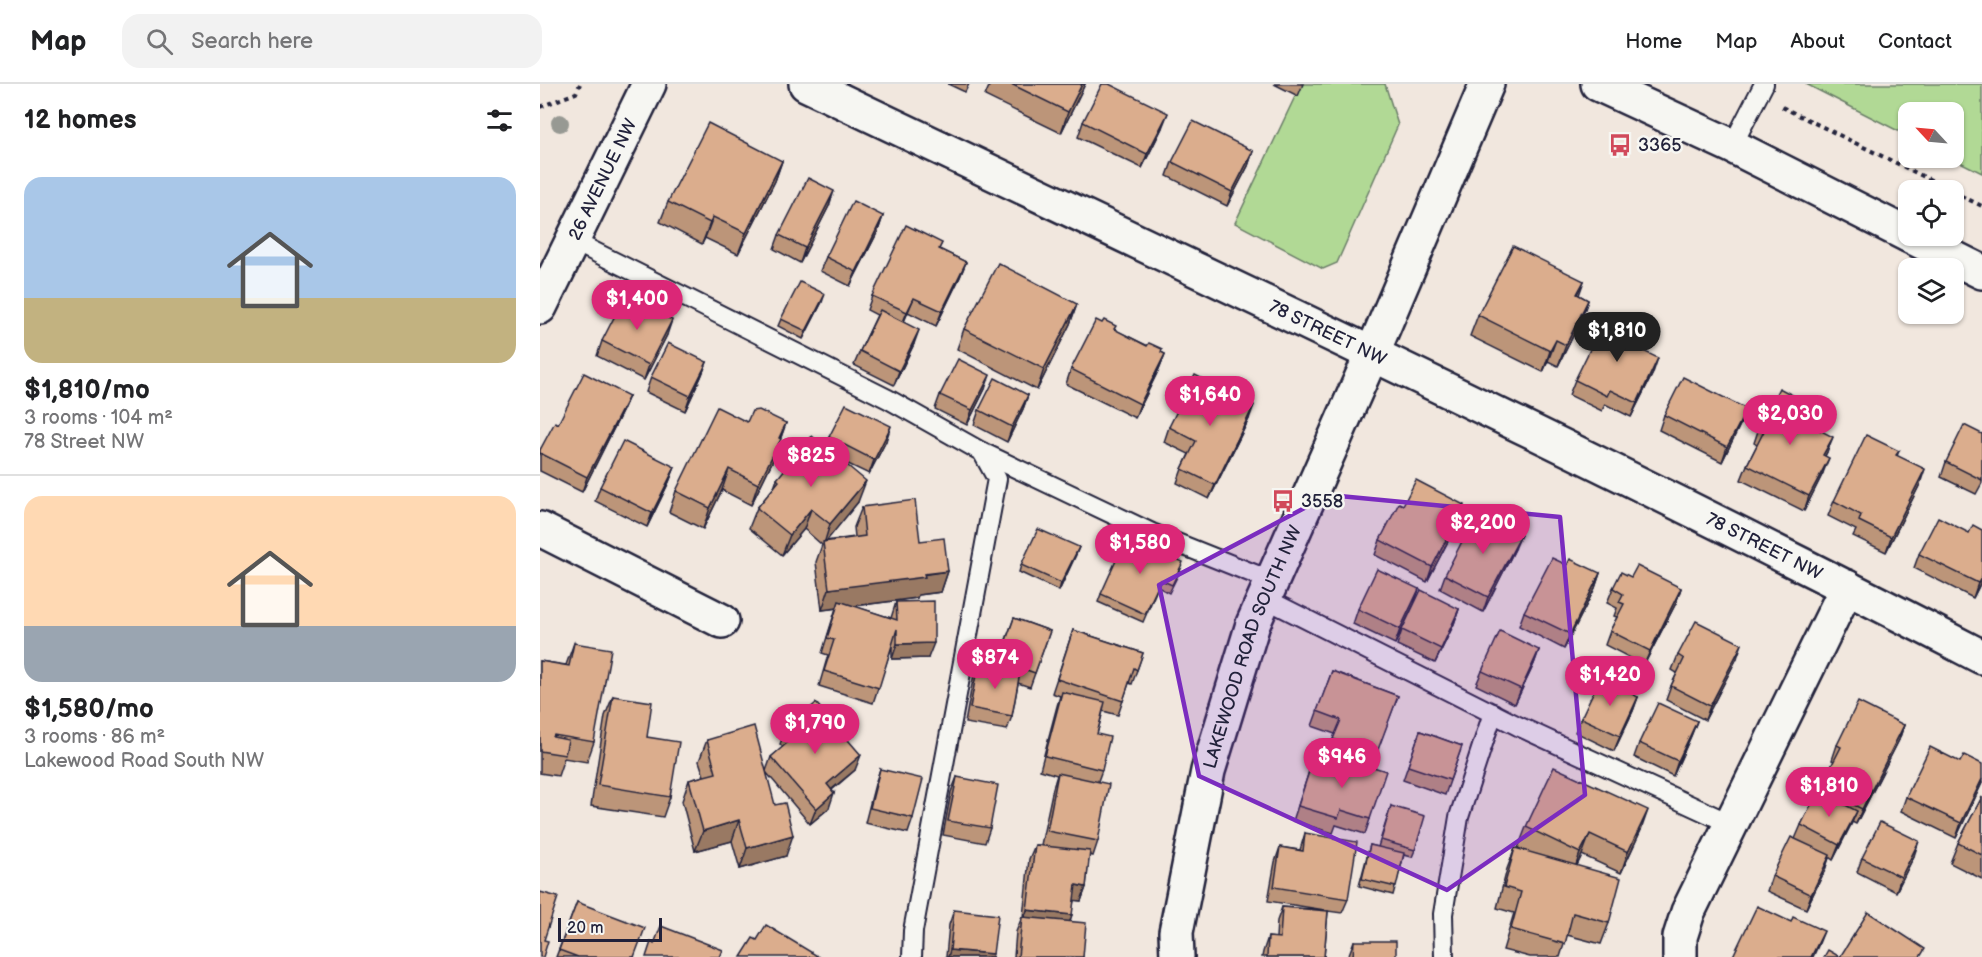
<!DOCTYPE html>
<meta charset="utf-8">
<style>
body{margin:0;font-family:"Balsamiq Sans",sans-serif;background:#f2f2f2;color:#202124;height:100vh;display:flex;flex-direction:column;font-size:22px;white-space:nowrap}
*{box-sizing:border-box;margin:0}
p{font-size:20px;color:#757577}
.icon{flex:none;width:33px;height:33px;fill:none;stroke:currentColor;stroke-width:2;stroke-linecap:round;stroke-linejoin:round}
.map{position:relative;flex:1;overflow:hidden}
.details{display:flex;flex-direction:column;background:#fff;width:540px}
.details>*{flex:none}
.needle{width:39px;rotate:296deg}
.tools{position:absolute;left:1358px;top:18px;display:grid;gap:12px}
.tools a{display:grid;place-items:center;width:66px;height:66px;border-radius:12px;background:#fff;box-shadow:0 2px 4px #0004;font-size:30px}
.scale{position:absolute;left:18px;bottom:15px;width:104px;box-sizing:border-box;padding-left:6px;border:3px solid #22223b;border-top:0;font-size:16px;line-height:21px;white-space:nowrap;color:#22223b;-webkit-text-stroke:4px #f6f6f2;paint-order:stroke}
.price{position:absolute;translate:-50% -51px;padding:0 14px;border-radius:21px;background:#db2777;color:#fff;font-size:20px;line-height:39px;filter:drop-shadow(0 2px 3px #0008)}
.price::after{content:'';position:absolute;left:50%;top:36px;width:18px;height:14px;margin-left:-9px;background:inherit;clip-path:polygon(0 0,100% 0,50% 100%)}
.price.selected{background:#222;color:#fff}
ul{padding:0;list-style:none}
li{display:grid;align-content:center;gap:12px;height:318px;padding:0 24px}
li+li{border-top:2px solid #e0e0e0}
li span{display:grid;place-items:center;height:186px;border-radius:18px;color:#555}
li>.icon{margin-inline-start:auto}
span .icon{width:108px;height:108px;fill:#fffc;stroke-width:1}
li b{font-size:26px}
h2{display:flex;justify-content:space-between;align-items:center;height:72px;padding:0 24px;font-size:26px}
header{display:flex;align-items:center;gap:36px;box-sizing:border-box;height:84px;padding:0 30px;background:#fff;border-bottom:2px solid #e0e0e0}
header strong{font-size:28px}
nav{display:flex;gap:33px;margin-inline-start:auto;font-size:21px}
.search{width:420px;height:54px;background:#f2f2f2;display:flex;align-items:center;gap:15px;box-sizing:border-box;padding:0 21px;border-radius:18px;color:#757577;font-size:22px}
main{display:flex;flex:1;min-height:0}
.map>svg:first-child{display:block}
</style>
<header>
<strong>Map</strong>
<div class="search"><svg class="icon" aria-label="search" viewBox="0 0 24 24"><circle cx="10" cy="10" r="6"/><path d="M15 15l6 6"/></svg>Search here</div>
<nav><a>Home</a><a>Map</a><a>About</a><a>Contact</a></nav>
</header>
<main>
<section class="details">
<h2>12 homes<svg class="icon" aria-label="filters" viewBox="0 0 24 24"><path d="M4 7h16M4 17h16"/><circle cx="9" cy="7" r="2"/><circle cx="15" cy="17" r="2"/></svg></h2>
<ul>
<li><span style="background:linear-gradient(#a9c7e8 65%,#c2b280 0)"><svg class="icon" aria-label="home" viewBox="0 0 24 24"><path d="M3 11l9-7 9 7M6 9v11h12V9"/></svg></span><div><b>$1,810/mo</b><p>3 rooms · 104 m²</p><p>78 Street NW</p></div></li>
<li><span style="background:linear-gradient(#ffd9b3 70%,#9aa5b1 0)"><svg class="icon" aria-label="home" viewBox="0 0 24 24"><path d="M3 11l9-7 9 7M6 9v11h12V9"/></svg></span><div><b>$1,580/mo</b><p>3 rooms · 86 m²</p><p>Lakewood Road South NW</p></div></li>
</ul>
</section>
<div class="map">
<svg width="1442" height="873" viewBox="0 0 1442 873">
<rect width="100%" height="100%" fill="#f1e7de"/>
<filter id="ink" filterUnits="userSpaceOnUse"><feTurbulence type="fractalNoise" baseFrequency=".0167" numOctaves="2"/><feDisplacementMap in="SourceGraphic" scale="12" xChannelSelector="R" yChannelSelector="G"/><feConvolveMatrix kernelMatrix="1 2 1 2 8 2 1 2 1" color-interpolation-filters="sRGB"/></filter>
<g filter="url(#ink)">
<g fill="#b1d995" stroke="#6a7e68" stroke-width="1.5">
<path d="M761,0H845L858,41L797,179L783,185L695,139Z"/>
<path d="M1266,0H1442V89L1412,74L1413,28H1368V52Z"/>
</g>
<g fill="none" stroke-linecap="round" stroke-linejoin="round">
<g stroke="#22223b" stroke-width="22">
<g id="lane">
<path d="M1192,62L1224,0"/>
<path d="M33,157L348,315L442,368L457,395L373,847L372,873"/>
<path d="M442,368L612,449L732,497"/>
<path d="M724,514L978,642L1191,740"/>
<path d="M904,873L903,830L919,733L953,629"/>
</g>
</g>
<g stroke="#22223b" stroke-width="38">
<g id="street">
<path id="s1" d="M266,0C660,188 1055,372 1442,573"/>
<path id="s2" d="M0,223L109,0"/>
<path d="M0,445L182,537"/>
<path d="M1140,873V853L1148,828L1307,503"/>
</g>
</g>
<g stroke="#22223b" stroke-width="38">
<g id="secondary">
<path d="M1058,0L1192,62L1368,151"/>
<path d="M1370,152L1442,188"/>
<path id="s3" d="M637,873L636,848L668,687L713,540L832,270L947,0"/>
</g>
</g>
<g stroke="#22223b" stroke-width="4" stroke-dasharray="4.5 4.5" stroke-linecap="butt">
<path d="M0,23L36,9L40,0"/>
<path d="M1242,23L1411,106"/>
<path d="M1413,108L1442,122"/>
</g>
<use href="#lane" stroke="#f6f6f2" stroke-width="18"/>
<use href="#street" stroke="#f6f6f2" stroke-width="33"/>
<use href="#secondary" stroke="#f6f6f2" stroke-width="33"/>
</g>
<circle fill="#979993" cx="20" cy="39" r="9"/>
<g fill="#bc9579" stroke="#22223b" stroke-width="1.5">
<path d="M408,0H429L425,8Z"/>
<path d="M450,0H545L521,49L445,12Z"/>
<path d="M734,0H763L758,12Z"/>
<path d="M543,38L622,44L602,84L538,53Z"/>
<path d="M713,67L708,82L687,122L627,92L632,78Z"/>
<path d="M242,77L235,97L198,170L165,154L162,160L120,138L128,118Z"/>
<path d="M289,122L260,179L234,165L239,151Z"/>
<path d="M343,132L338,147L310,202L280,187L286,173Z"/>
<path d="M402,159L399,165L426,178L420,193L396,242L368,228L364,238L374,260L354,301L314,281L320,267L337,231L327,226L332,212Z"/>
<path d="M1044,197L1039,211L1048,216L1041,236L1018,282L1008,277L1003,288L930,252L938,231Z"/>
<path d="M282,218L263,255L238,242L241,235Z"/>
<path d="M537,220L530,240L497,306L417,265L424,245Z"/>
<path d="M575,246L625,270L619,285L595,334L526,300L531,285Z"/>
<path d="M127,251L104,296L57,272L62,257Z"/>
<path d="M1094,263L1113,289L1091,333L1065,320L1062,327L1029,311L1035,296Z"/>
<path d="M167,278L161,293L145,327L106,308L111,293Z"/>
<path d="M445,305L427,341L395,325L400,311Z"/>
<path d="M488,311L483,325L467,358L434,341L439,326Z"/>
<path d="M89,312L83,326L42,408L0,387V366L18,340Z"/>
<path d="M1264,317L1257,335L1287,368L1285,372L1283,389L1264,427L1201,396L1207,381L1217,361L1214,359L1219,344Z"/>
<path d="M1124,331L1201,339L1182,378L1119,346Z"/>
<path d="M709,335L669,415L637,399L642,385L649,370L624,358L629,343Z"/>
<path d="M207,338L246,339L233,376L211,421L182,406L163,445L129,428L136,407Z"/>
<path d="M1442,350V399L1436,410L1401,393L1406,378Z"/>
<path d="M289,353L346,357L329,390L300,376L318,418L285,457L315,453L314,443L322,423L380,457L408,487L401,508L378,511L377,514L313,522L351,534L356,518L388,574L352,575V562L333,619L279,602L288,571L282,569L296,524L282,526L276,478L282,461L264,445L242,471L209,444L217,424L234,404L237,395L285,364Z"/>
<path d="M1359,367L1357,372L1380,400L1346,468L1313,452L1316,446L1288,432L1294,417Z"/>
<path d="M135,383L129,398L107,443L55,417L60,403Z"/>
<path d="M863,421L919,436L887,498L835,471L840,456Z"/>
<path d="M1429,449L1442,496L1433,514L1374,484L1379,470Z"/>
<path d="M539,463L519,507L479,488L481,481Z"/>
<path d="M975,465L943,528L900,505L905,491Z"/>
<path d="M641,485L629,509L618,503L603,538L558,518L561,510Z"/>
<path d="M1060,489L1055,504L1024,565L979,542L984,528Z"/>
<path d="M1091,493L1141,504L1136,519L1104,581L1065,561L1070,547L1077,533L1074,532L1077,524L1067,519L1073,504Z"/>
<path d="M879,505L874,520L855,560L813,540L818,525Z"/>
<path d="M919,525L914,540L895,579L857,561L862,546Z"/>
<path d="M474,534L510,547L490,603L478,599L472,632L467,646L425,639L433,595L438,580L456,583Z"/>
<path d="M533,546L603,569L592,600L589,599L578,631L563,627L557,650L562,686L558,697V757L553,772L549,771L546,803L541,817L534,816L530,837L543,873H474L476,848L482,833H483L489,775L495,761H501L513,704L517,691L500,686L517,622L520,612L512,609Z"/>
<path d="M34,559L54,658L47,678L24,674L18,692L0,689V577L26,581Z"/>
<path d="M999,566L994,580L975,620L936,601L942,587Z"/>
<path d="M1138,571L1197,574L1165,636L1126,616L1131,602L1137,589L1132,586Z"/>
<path d="M792,587L858,612L831,682L830,735L825,750L796,741L793,749L753,737L773,675L804,685L807,677L788,670L795,650L772,642Z"/>
<path d="M73,612L107,653L130,713L123,733L51,722L65,632Z"/>
<path d="M1098,613L1093,627L1074,667L1035,648L1041,634Z"/>
<path d="M1157,637L1151,652L1133,692L1094,673L1099,659Z"/>
<path d="M1364,641L1359,656L1316,740L1312,738L1293,776L1289,773L1285,786L1266,825L1227,807L1232,792L1255,755L1261,741L1294,677L1292,676L1297,661Z"/>
<path d="M246,645L315,686L292,706L289,724L270,740L226,688L246,772L200,785L192,757L155,767L142,717L149,696L164,692L159,677L167,656L226,687L231,673L243,663L240,660Z"/>
<path d="M880,647L922,662L905,711L863,696Z"/>
<path d="M1420,678L1442,699L1416,754L1361,727L1366,713Z"/>
<path d="M340,685L373,734L368,749L325,739L335,700Z"/>
<path d="M417,693L450,744L445,759L403,751L411,708Z"/>
<path d="M1442,713V795L1410,779L1418,759Z"/>
<path d="M851,722L875,766L872,773L864,771L853,811L819,802L830,761L838,763Z"/>
<path d="M986,743L1101,746L1081,789L1042,771L1037,781L1069,839L1061,860L1027,851L1020,873H990L963,866L974,829L957,824L967,785L975,764L986,767L978,764Z"/>
<path d="M765,749L808,815L802,829L788,827L784,873H722L723,868L728,853L736,854L737,837L742,823L785,826L728,817L735,778L740,763L760,766Z"/>
<path d="M1374,772L1356,808L1317,788L1322,774Z"/>
<path d="M37,818L94,873H16Z"/>
<path d="M414,826L452,873H406L409,841Z"/>
<path d="M814,857L856,873H808Z"/>
</g>
<g fill="#997963" stroke="#22223b" stroke-width="1.5">
<path d="M542,0H545L521,49L528,28Z"/>
<path d="M628,29L622,44L602,84L607,70Z"/>
<path d="M713,67L708,82L687,122L692,108Z"/>
<path d="M242,77L235,97L198,170L206,149Z"/>
<path d="M294,107L289,122L260,179L265,164Z"/>
<path d="M343,132L338,147L310,202L316,188Z"/>
<path d="M173,133L165,154L162,160L170,139Z"/>
<path d="M426,178L420,193L396,242L402,227Z"/>
<path d="M285,210L282,218L263,255L266,247Z"/>
<path d="M374,214L368,228L361,243L367,228Z"/>
<path d="M1048,216L1041,236L1018,282L1026,261Z"/>
<path d="M537,220L530,240L497,306L504,285Z"/>
<path d="M132,236L127,251L104,296L109,281Z"/>
<path d="M379,246L374,260L354,301L359,287Z"/>
<path d="M1016,256L1008,277L1003,288L1010,267Z"/>
<path d="M625,270L619,285L595,334L600,320Z"/>
<path d="M1118,274L1113,289L1091,333L1097,319Z"/>
<path d="M167,278L161,293L145,327L150,312Z"/>
<path d="M450,291L445,305L427,341L432,326Z"/>
<path d="M488,311L483,325L467,358L472,343Z"/>
<path d="M89,312L83,326L42,408L47,393Z"/>
<path d="M714,321L709,335L669,415L675,401Z"/>
<path d="M1207,325L1201,339L1182,378L1187,363Z"/>
<path d="M246,339L233,376L211,421L218,400Z"/>
<path d="M351,342L346,357L329,390L334,376Z"/>
<path d="M1293,353L1287,368L1278,386L1283,371Z"/>
<path d="M1289,374L1283,389L1264,427L1269,412Z"/>
<path d="M135,383L129,398L107,443L112,429Z"/>
<path d="M189,385L182,406L163,445L170,424Z"/>
<path d="M1385,385L1380,400L1346,468L1351,453Z"/>
<path d="M326,397L318,418L284,460L290,440Z"/>
<path d="M924,421L919,436L887,498L892,483Z"/>
<path d="M271,425L264,445L242,471L250,451Z"/>
<path d="M981,451L975,465L943,528L948,513Z"/>
<path d="M539,463L536,471L519,507L521,499Z"/>
<path d="M408,487L401,508L378,511L377,514L282,526L289,505Z"/>
<path d="M1060,489L1055,504L1024,565L1030,550Z"/>
<path d="M1442,492V496L1433,514L1438,499Z"/>
<path d="M1141,504L1136,519L1104,581L1110,567Z"/>
<path d="M879,505L874,520L855,560L860,545Z"/>
<path d="M919,525L914,540L895,579L901,565Z"/>
<path d="M394,559L388,574L352,575L357,560Z"/>
<path d="M1202,560L1197,574L1165,636L1170,622Z"/>
<path d="M999,566L994,580L975,620L981,605Z"/>
<path d="M1098,613L1093,627L1074,667L1080,652Z"/>
<path d="M1157,637L1151,652L1133,692L1138,677Z"/>
<path d="M1364,641L1359,656L1316,740L1322,725Z"/>
<path d="M321,671L315,686L281,714L287,700Z"/>
<path d="M1442,695V699L1416,754L1421,739Z"/>
<path d="M294,709L289,724L270,740L276,725Z"/>
<path d="M1108,726L1101,746L1081,789L1088,768Z"/>
<path d="M1317,727L1311,741L1293,776L1299,761Z"/>
<path d="M199,736L192,757L155,767L163,747Z"/>
<path d="M1050,750L1042,771L1033,790L1040,769Z"/>
<path d="M253,751L246,772L200,785L207,764Z"/>
<path d="M1379,757L1374,772L1356,808L1361,793Z"/>
<path d="M1290,771L1285,786L1266,825L1271,811Z"/>
<path d="M536,801L546,803L541,817L530,816Z"/>
<path d="M487,826L532,831L527,846L482,841Z"/>
<path d="M1284,847L1278,862L1273,873H1271Z"/>
<path d="M410,866L453,870L452,873H408Z"/>
</g>
<g fill="#dbad8d" stroke="#22223b" stroke-width="1.5">
<path d="M471,0H542L528,28Z"/>
<path d="M562,0H569L628,29L607,70L543,38Z"/>
<path d="M653,37L713,67L692,108L632,78Z"/>
<path d="M168,39L242,77L206,149L173,133L170,139L128,118Z"/>
<path d="M268,94L294,107L265,164L239,151Z"/>
<path d="M313,117L343,132L316,188L286,173Z"/>
<path d="M366,141L402,159L399,165L426,178L402,227L374,214L367,228L332,212Z"/>
<path d="M973,162L1044,197L1037,210L1048,216L1026,261L1016,256L1010,267L938,231Z"/>
<path d="M458,179L537,220L504,285L424,245Z"/>
<path d="M260,198L285,210L266,247L241,235Z"/>
<path d="M85,212L132,236L109,281L62,257Z"/>
<path d="M340,226L379,246L359,287L320,267Z"/>
<path d="M1066,233L1099,249L1093,262L1118,274L1097,319L1070,306L1067,312L1035,296Z"/>
<path d="M556,236L562,239L564,236L576,242L574,245L607,262L609,259L622,265L621,268L625,270L600,320L531,285Z"/>
<path d="M128,259L167,278L150,312L111,293Z"/>
<path d="M418,275L450,291L432,326L400,311Z"/>
<path d="M44,289L89,312L47,393L0,369V366L15,338L18,340Z"/>
<path d="M655,291L714,321L675,401L642,385L656,357L629,343Z"/>
<path d="M1143,293L1207,325L1187,363L1124,331Z"/>
<path d="M455,294L488,311L472,343L439,326Z"/>
<path d="M1239,304L1264,317L1256,334L1293,353L1283,371L1289,374L1269,412L1207,381L1224,347L1219,344Z"/>
<path d="M306,320L351,342L334,376L289,353Z"/>
<path d="M177,323L207,338L212,327L219,326L246,339L239,354L241,355L218,400L189,385L170,424L136,407Z"/>
<path d="M1424,341L1442,350V396L1406,378Z"/>
<path d="M1326,351L1359,367L1356,371L1385,385L1351,453L1319,437L1321,431L1294,417Z"/>
<path d="M272,352L326,397L290,440L271,425L250,451L217,424L239,397L237,395Z"/>
<path d="M83,357L135,383L112,429L60,403Z"/>
<path d="M876,396L924,421L892,483L840,456L859,419L863,421Z"/>
<path d="M375,416L380,457L404,454L408,487L384,490L385,493L289,505L283,458L325,452L322,423Z"/>
<path d="M937,428L981,451L948,513L905,491Z"/>
<path d="M1398,433L1429,449L1433,441L1442,446V492L1438,499L1379,470Z"/>
<path d="M498,445L539,463L521,499L481,481Z"/>
<path d="M587,452L643,478L632,501L621,496L605,530L561,510Z"/>
<path d="M1012,474L1027,481L1030,475L1060,489L1030,550L984,528Z"/>
<path d="M1097,482L1141,504L1110,567L1070,547L1084,520L1079,518L1083,510L1073,504L1081,488L1091,493Z"/>
<path d="M837,485L879,505L860,545L818,525Z"/>
<path d="M881,506L919,525L901,565L862,546Z"/>
<path d="M299,517L357,536L356,518L394,517V559L357,560V545L339,604L284,587L294,556L287,554Z"/>
<path d="M474,534L510,547L495,589L459,576Z"/>
<path d="M1156,537L1202,560L1170,622L1131,602L1144,575L1138,571Z"/>
<path d="M533,546L603,569L597,586L594,584L583,617L517,595Z"/>
<path d="M960,547L999,566L981,605L942,587Z"/>
<path d="M34,559L71,565L54,658L14,651L13,653L28,656L25,671L0,667V577L29,582Z"/>
<path d="M438,580L480,588L472,632L430,624Z"/>
<path d="M792,587L858,612L836,671L793,655L801,636L777,627Z"/>
<path d="M1060,594L1098,613L1080,652L1041,634Z"/>
<path d="M522,608L565,618L557,650L570,653L562,686L505,672Z"/>
<path d="M73,612L112,618L107,653L139,658L130,713L58,701Z"/>
<path d="M1318,618L1364,641L1322,725L1280,704L1301,663L1297,661Z"/>
<path d="M276,619L321,671L287,700L294,709L276,725L231,673L253,654L246,645Z"/>
<path d="M1118,619L1157,637L1138,677L1099,659Z"/>
<path d="M214,642L235,721L245,719L253,751L207,764L199,736L163,747L149,696L176,689L167,656Z"/>
<path d="M880,647L922,662L910,696L868,682Z"/>
<path d="M1390,663L1420,678L1424,671L1442,680V695L1421,739L1366,713Z"/>
<path d="M773,675L805,685L808,675L846,687L830,735L801,726L798,734L758,722Z"/>
<path d="M1014,683L1108,726L1088,768L1050,750L1040,769L986,743Z"/>
<path d="M340,685L383,695L373,734L330,724Z"/>
<path d="M518,689L569,700L558,757L507,747Z"/>
<path d="M417,693L458,701L450,744L408,737Z"/>
<path d="M1278,707L1317,727L1299,761L1261,741Z"/>
<path d="M1442,713V771L1418,759Z"/>
<path d="M851,722L885,732L875,766L841,756Z"/>
<path d="M1340,738L1379,757L1361,793L1322,774Z"/>
<path d="M765,749L817,758L808,815L734,803L740,763L763,767Z"/>
<path d="M1251,753L1290,771L1271,811L1232,792Z"/>
<path d="M495,761L550,767L546,803L536,801L532,831L487,826Z"/>
<path d="M830,761L864,769L856,803L822,795Z"/>
<path d="M975,764L1081,794L1069,839L1033,829L1025,860L971,845L981,808L964,803Z"/>
<path d="M0,808L18,813L4,856L8,857L3,873H0Z"/>
<path d="M37,818L105,844L94,873H38L19,866Z"/>
<path d="M1217,822L1251,838L1253,833L1284,847L1271,873H1195L1193,872Z"/>
<path d="M742,823L788,827L784,873H727L728,853L740,854Z"/>
<path d="M414,826L458,831L453,870L410,866Z"/>
<path d="M1328,828L1385,865L1380,873H1284L1288,866L1300,873Z"/>
<path d="M482,833L546,839L543,873H478Z"/>
<path d="M226,841L279,873H201L213,854L217,856Z"/>
<path d="M121,842L183,866L180,873H106L111,858L114,860Z"/>
<path d="M814,857H856V873H813Z"/>
</g>
</g>
<path fill="#7b2cbf" fill-opacity="0.2" stroke="#7b2cbf" stroke-width="4.5" stroke-linejoin="round" d="M789,411L1020,433L1045,711L907,806L659,692L619,501Z"/>
<defs>
<g id="bus-bare" transform="scale(1.8)"><path d="M-5-6H5V4H4V6H2V4H-2V6H-4V4H-5ZM-3.5-4V0h7V-4ZM-3.5 1.2v1.5H-2V1.2ZM2 1.2v1.5H3.5V1.2Z" fill="#d1495b" stroke="#f6f6f2" stroke-width="2.5" paint-order="stroke"/></g>
</defs>
<g fill-rule="evenodd">
<use href="#bus-bare" x="1080" y="61"/>
<use href="#bus-bare" x="743" y="417"/>
</g>
<g text-anchor="middle" stroke-width="5" stroke-linejoin="round" paint-order="stroke">
<g font-size="18" fill="#22223b" stroke="#f6f6f2" text-anchor="start">
<text x="1098" y="67">3365</text>
<text x="761" y="423">3558</text>
</g>
<g font-size="18" fill="#22223b" stroke="#f6f6f2">
<text dy="6" stroke="none"><textPath href="#s2" startOffset="142">26 AVENUE NW</textPath></text>
<text dy="6" stroke="none"><textPath href="#s1" startOffset="578">78 STREET NW</textPath></text>
<text dy="6" stroke="none"><textPath href="#s1" startOffset="1064">78 STREET NW</textPath></text>
<text dy="6" stroke="none"><textPath href="#s3" startOffset="321">LAKEWOOD ROAD SOUTH NW</textPath></text>
</g>
</g>
</svg>
<div class="tools">
<a><svg class="needle" viewBox="-14 -14 28 28"><path d="M0-13l5 13h-10z" fill="#e53935"/><path d="M0 13l5-13h-10z" fill="#757577"/></svg></a>
<a><svg class="icon" aria-label="locate" viewBox="0 0 24 24"><circle cx="12" cy="12" r="6"/><path d="M12 2v4M12 18v4M2 12h4M18 12h4"/></svg></a>
<a><svg class="icon" aria-label="layers" viewBox="0 0 24 24"><path d="M12 4l9 5-9 5-9-5zM3 14l9 5 9-5"/></svg></a>
</div>
<div class="scale">20 m</div>
<b class="price" style="left:97px;top:247px">$1,400</b>
<b class="price selected" style="left:1077px;top:279px">$1,810</b>
<b class="price" style="left:670px;top:343px">$1,640</b>
<b class="price" style="left:1250px;top:362px">$2,030</b>
<b class="price" style="left:271px;top:404px">$825</b>
<b class="price" style="left:943px;top:471px">$2,200</b>
<b class="price" style="left:600px;top:491px">$1,580</b>
<b class="price" style="left:455px;top:606px">$874</b>
<b class="price" style="left:1070px;top:623px">$1,420</b>
<b class="price" style="left:275px;top:671px">$1,790</b>
<b class="price" style="left:802px;top:705px">$946</b>
<b class="price" style="left:1289px;top:734px">$1,810</b>
</div>
</main>
